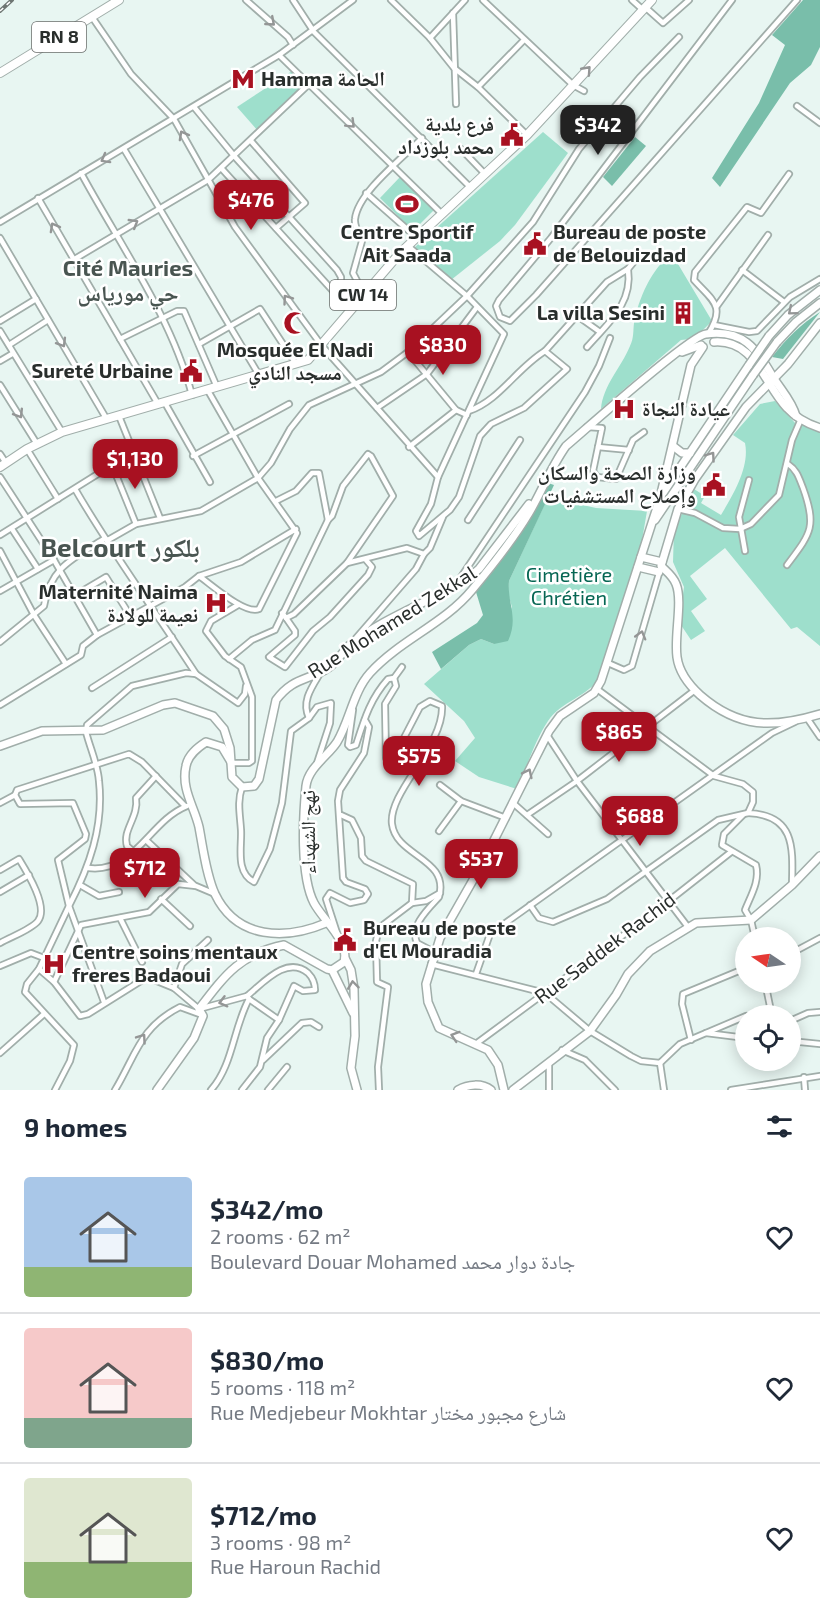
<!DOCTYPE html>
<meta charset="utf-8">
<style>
body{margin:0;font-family:"Exo 2","Noto Naskh Arabic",sans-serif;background:#f2f2f3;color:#1f2937;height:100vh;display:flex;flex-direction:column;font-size:22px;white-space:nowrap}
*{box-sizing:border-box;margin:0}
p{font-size:20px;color:#747a83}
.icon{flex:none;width:33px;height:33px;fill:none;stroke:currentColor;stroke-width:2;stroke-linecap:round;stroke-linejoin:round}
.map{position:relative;height:1090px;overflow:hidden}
.side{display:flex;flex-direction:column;background:#fff;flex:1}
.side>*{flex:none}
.needle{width:39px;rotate:283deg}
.fabs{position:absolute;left:735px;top:927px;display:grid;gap:12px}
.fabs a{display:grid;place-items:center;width:66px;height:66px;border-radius:50%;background:#fff;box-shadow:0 3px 15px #0003;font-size:30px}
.price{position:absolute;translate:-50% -51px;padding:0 14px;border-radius:12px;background:#a81121;color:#fff;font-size:20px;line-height:39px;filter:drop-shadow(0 2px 3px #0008)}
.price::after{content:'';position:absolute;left:50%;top:36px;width:18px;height:14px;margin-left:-9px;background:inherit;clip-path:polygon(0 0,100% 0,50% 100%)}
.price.current{background:#222;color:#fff}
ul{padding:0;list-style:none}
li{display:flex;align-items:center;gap:18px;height:150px;padding:0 24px}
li+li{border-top:2px solid #e0e1e3}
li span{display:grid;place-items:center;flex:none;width:168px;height:120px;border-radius:6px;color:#555}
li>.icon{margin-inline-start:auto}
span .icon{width:72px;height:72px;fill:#fffc;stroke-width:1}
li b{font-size:26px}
h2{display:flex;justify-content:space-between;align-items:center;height:72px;padding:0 24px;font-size:26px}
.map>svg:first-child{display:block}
</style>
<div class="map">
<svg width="820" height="1090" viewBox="0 0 820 1090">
<rect width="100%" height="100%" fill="#e8f6f2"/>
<g fill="#9edfcc">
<path d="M292,71L305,83L258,131L237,107Z"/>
<path d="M543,132L568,153L515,225L500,241L451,280L414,248Z"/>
<path d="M400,177L434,210L413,231L380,198Z"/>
<path d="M672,254L712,321C702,331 694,340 681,340L601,409C603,385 621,368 630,346C634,338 633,331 634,323C638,300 652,267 672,254Z"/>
<path d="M775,401L796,424L820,429V646L797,627L791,629L725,548L690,576L707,599L691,611L705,631L691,640L679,622L684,587L673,562L674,530L694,489L705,496L701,503L721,515C733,495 750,467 745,443L733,435L760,404Z"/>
<path d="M548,497L596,508L647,511L641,546L601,676C588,697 561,701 548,721C535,740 527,767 517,789L479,777L455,761L475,738L464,721L424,684L469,645L481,639L494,644L512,607L508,594L509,581Z"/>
</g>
<g fill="#79beaa">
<path d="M803,0H820V47L811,65L790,83L720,187L712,178L759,103L785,45L772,35Z"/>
<path d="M635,137L646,146L612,186L603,177Z"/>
<path d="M820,312L783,359L772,357C786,339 801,324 820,312Z"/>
<path d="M548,483L554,485L509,581C507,604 519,617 508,641L494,644L481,639L469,645L441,669L432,652L477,623L483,615L476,592L531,517Z"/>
</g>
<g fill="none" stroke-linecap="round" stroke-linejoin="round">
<g stroke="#a1aeaa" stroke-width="8">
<g id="street">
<path d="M246,0L288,37L293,45"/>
<path d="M293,0L314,32L470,187"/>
<path d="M391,0L430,38L454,68L478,87L527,135"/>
<path d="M483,0L573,85L584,91"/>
<path d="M632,0L642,9"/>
<path d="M732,0L551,238L499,300L496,306L500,317L510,321L536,295L797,0"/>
<path d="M645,7L663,23L689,0"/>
<path d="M453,13L456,104"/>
<path d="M92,17L131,74L174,119L235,227L322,346L438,477"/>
<path d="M430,38L465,0"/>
<path d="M279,55L442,214"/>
<path d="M478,87L524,40"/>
<path d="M797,106L820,123"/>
<path d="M194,107L235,157L337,270L341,277V286L333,291"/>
<path d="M251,141L305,203L276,228"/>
<path d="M124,149L259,375"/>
<path d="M461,149L485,174"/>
<path d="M222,169L333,291L355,307"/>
<path d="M81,173C120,245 171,316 192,395"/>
<path d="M366,193L416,237"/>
<path d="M38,198L158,404"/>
<path d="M0,222L279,55L353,0"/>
<path d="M0,238L106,418"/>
<path d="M408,246L467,296L504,334L438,477L431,504L416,531L419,536L450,510L459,497L480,436L491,424L524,408L567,369L545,351C516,369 500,400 469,411"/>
<path d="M73,260L208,180L310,83"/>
<path d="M742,270L784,302"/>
<path d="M364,294L353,273L362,241C359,234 354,226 355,219C358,192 403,158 422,138"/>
<path d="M717,306L768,235"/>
<path d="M579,317L600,332"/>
<path d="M0,321L36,299"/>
<path d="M714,325L749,332L757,331L790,297L820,279"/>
<path d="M0,331L62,432"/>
<path d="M708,334C726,306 713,301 694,280L695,272L747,207L761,213L789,174"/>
<path d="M120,339L177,311H184L217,387"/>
<path d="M199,344L260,309L296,364"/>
<path d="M9,345L48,320"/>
<path d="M587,347C608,323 633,304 628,269"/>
<path d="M545,351L607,282L628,269L638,257"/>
<path d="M408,352L456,410L467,415"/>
<path d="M0,361L12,354"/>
<path d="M0,385L37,444"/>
<path d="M165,403L210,482"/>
<path d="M377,408L427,374L477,307"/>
<path d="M119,416L160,518"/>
<path d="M587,427L602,428L593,471L597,477L616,479L633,440L644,432"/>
<path d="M409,447L456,410"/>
<path d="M598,447L629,450"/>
<path d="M27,449L58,499"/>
<path d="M0,454L6,463"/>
<path d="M193,456L289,404"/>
<path d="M112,465L136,524"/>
<path d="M0,477L54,560L97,635"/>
<path d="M75,489C112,553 156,612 196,674"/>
<path d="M678,509L695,513L723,528L740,529L751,524L779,495L792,440L801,419"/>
<path d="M328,520L332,516L343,486L368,454L371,456L393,496L347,563"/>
<path d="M468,520L520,440"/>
<path d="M12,529L38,569"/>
<path d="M0,535L133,452"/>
<path d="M0,551L34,615L66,664"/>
<path d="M745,551L739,517L749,480"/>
<path d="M424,554L430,548L443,517"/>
<path d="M787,565C811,533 817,527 803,488C799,478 797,470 788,464"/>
<path d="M199,576C212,585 245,615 259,609L297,533L258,478L207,389"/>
<path d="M457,583L585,392L599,366L610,338"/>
<path d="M0,591L54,560"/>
<path d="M74,596L106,577L131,617"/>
<path d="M282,613L286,618L294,614L347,563L407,548L424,554L416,569L356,638"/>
<path d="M286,618L295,631V635L269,657L285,667L313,631L330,617L368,575L372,567L366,560"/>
<path d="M0,642L44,606C50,567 74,558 104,539L108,540L136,524L201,511L258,478L271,463L290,429L309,405L381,372L408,352L467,296L533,222L579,149L640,77L679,37"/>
<path d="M229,659L252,640L275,630L328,520L319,473H312L296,491L276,501"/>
<path d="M608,663L624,670L632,666L660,570"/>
<path d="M394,678L402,667"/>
<path d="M92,688L172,637"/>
<path d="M597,689L714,776L743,784L753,792V802L748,813C795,815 793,847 792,885"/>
<path d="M0,705L81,655L83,646L97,635L185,587L199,576L241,562L296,529"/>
<path d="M353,710L348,745L350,747L356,745C364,720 370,699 388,679L394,678L396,686L385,704L386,758L393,759L420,707L430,701L442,706C444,746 388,792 392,824C396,857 450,858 439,897C429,908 409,926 417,943L434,952"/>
<path d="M309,718C301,701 312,687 321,672"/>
<path d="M807,718L820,737"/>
<path d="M547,735L577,781L688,927"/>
<path d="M231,763H249L252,761V697L241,667L225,656L206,631L211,621L238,605"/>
<path d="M440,785L461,801L506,818"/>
<path d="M242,787C237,802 240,814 241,830C242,847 235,872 254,882L270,849L282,803L291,731L309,718L317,707L331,703L330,723L317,763"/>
<path d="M0,803L15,795"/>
<path d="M513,803L548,834"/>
<path d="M341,815L352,820L361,838L362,856L366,861L413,884L412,903"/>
<path d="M527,815L577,781L695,690"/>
<path d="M743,815L724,834L722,845L756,865C760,881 751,895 745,910L751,920L755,938"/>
<path d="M439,831L461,801"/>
<path d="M147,841L194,885"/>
<path d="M135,853L127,846C122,830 139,817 136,798L156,776"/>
<path d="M88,868C135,874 149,821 187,806"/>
<path d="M0,870L19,859C27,872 49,907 38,921C31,930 10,937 0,943"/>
<path d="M80,885L99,896L119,892"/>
<path d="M0,892L29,875"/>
<path d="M161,899L190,926"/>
<path d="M530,905L539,918L553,922L607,899L718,820L748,813"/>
<path d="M120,918L142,962"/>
<path d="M337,933L326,899L330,893L350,903L364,900L368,894L365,889L346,882L343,878L338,801L340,790L364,753L369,727L365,720"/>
<path d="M790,954L820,938"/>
<path d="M431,964L545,993L590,1031L631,1056L641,1061L660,1063L680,1044L746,1016"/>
<path d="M0,966L31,953L44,958"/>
<path d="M39,969L54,982L80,1016L88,1014L147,977L174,988L199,1009L247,996"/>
<path d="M476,974L490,934L772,733L795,722"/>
<path d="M54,982L81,925L149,912L178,884L196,886L215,894"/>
<path d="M765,982L772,1016"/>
<path d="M174,988L182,964L208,940"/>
<path d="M249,999L279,1020"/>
<path d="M104,1002L69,906C89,867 104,827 99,781C98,765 90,748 86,732L87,725L132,686L186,673L196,674L238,703L245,694L246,686"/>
<path d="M748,1016H765"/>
<path d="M790,1021L808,1013L820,1012"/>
<path d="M706,1033L746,1038"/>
<path d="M691,1040L682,1004L683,994L746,968"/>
<path d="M790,1041L820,1044"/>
<path d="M477,1043L656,911L731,852"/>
<path d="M562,1050L585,1060L615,1090"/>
<path d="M0,1053L44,1014"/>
<path d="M263,1060L302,1023L311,1022L319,1027"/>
<path d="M549,1063V1090"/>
<path d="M660,1063L664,1090"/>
<path d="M804,1077L805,1090"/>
<path d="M55,1090L70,1061L74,1045L25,992L27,984L39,969L69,906L58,860L85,839L86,834L73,803L20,804L15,795L17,790L129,754L142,762L185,806"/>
<path d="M115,1090C136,1055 140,1027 180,1007L202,1015"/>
<path d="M211,1090C233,1065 233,1029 249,999L247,996C263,983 287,955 308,973C313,978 315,984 315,990L303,991L294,986L279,1020L267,1038L260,1067L242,1090"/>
<path d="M268,1090L287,1067"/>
<path d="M379,1090L378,1067L388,987L377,982L376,941L379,928L412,903L426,901L440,893"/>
<path d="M731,1090L820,1076"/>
</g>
</g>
<g stroke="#a1aeaa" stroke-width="10">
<g id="secondary">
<path d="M820,323L788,364L746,407L695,479L678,509L661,566C666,571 673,576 676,584C683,601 674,636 677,657C679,672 689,685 700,695C739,729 773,728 820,714"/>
<path d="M769,336L788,315L820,290"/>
<path d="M714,342C755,339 764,384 787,408C796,418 808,424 820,428"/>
<path d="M777,342L796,322L820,303"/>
<path d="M682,352L701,345"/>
<path d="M673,446L682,453H690"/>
<path d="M663,493L749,365"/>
<path d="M655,520L753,375"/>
<path d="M641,557L662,562"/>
<path d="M638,567L659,572"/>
<path d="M0,746L42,731L103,730L163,705L175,703L213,716L224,729L230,748L232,777L242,787L254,786L259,779L276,700C292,679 304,681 325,670C339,662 341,652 351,644C385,617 430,602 467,579L479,569L529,504"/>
<path d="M231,762L222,747L206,742C197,748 188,755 186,766C181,789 194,806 199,827C203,848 206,874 215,894C237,940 286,940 326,923"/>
<path d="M345,958L351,970L354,989L355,1036L351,1068L357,1090"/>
<path d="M332,970L353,1013"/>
<path d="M157,1090L194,1038L203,1016L199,1009C225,975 240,954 284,945L327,969L332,970L344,962C350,942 323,920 314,903C300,876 303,817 306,786C308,768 328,756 337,742C350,720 353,692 370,673C400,640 444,624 472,590C492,566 513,540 529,513C542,491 551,467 566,446C585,430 691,335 706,334C743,329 756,348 773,377C781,390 792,401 796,416"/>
<path d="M458,1090C468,1084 482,1083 491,1090"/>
<path d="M504,1090L498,1065L488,1050L439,1028L428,1002L426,984L440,938L481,866L549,731L560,716L594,693L601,681L660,498L691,365L703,347"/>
<path d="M513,1090L590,1031L616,995L628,974L650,951L696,923L751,920L792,885L820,856"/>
</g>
</g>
<g stroke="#a1aeaa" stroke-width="10">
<g id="primary">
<path d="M0,73L119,0"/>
<path d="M0,467L27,449L62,432L308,360L400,253L527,135L652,0"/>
</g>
</g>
<use href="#street" stroke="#fff" stroke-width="4.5"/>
<use href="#secondary" stroke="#fff" stroke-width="7"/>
<use href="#primary" stroke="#fff" stroke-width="8"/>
<g stroke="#6e7673" stroke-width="4">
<path id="rail" d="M0,11L12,0"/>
</g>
<use href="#rail" stroke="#fff" stroke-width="1.5" stroke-dasharray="4.5" stroke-linecap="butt"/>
<g stroke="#a1aeaa" stroke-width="10" stroke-linecap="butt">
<g id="secondary-bridge">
<path d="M749,365L769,336"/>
<path d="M753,375L777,342"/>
</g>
</g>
<use href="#secondary-bridge" stroke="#fff" stroke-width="7"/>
</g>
<defs><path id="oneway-chevron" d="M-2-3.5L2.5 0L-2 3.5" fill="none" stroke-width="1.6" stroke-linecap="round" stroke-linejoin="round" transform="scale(1.5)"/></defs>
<g stroke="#949696">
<use href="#oneway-chevron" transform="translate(271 22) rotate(41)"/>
<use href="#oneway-chevron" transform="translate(587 70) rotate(-48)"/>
<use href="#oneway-chevron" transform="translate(351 124) rotate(45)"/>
<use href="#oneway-chevron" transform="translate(183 135) rotate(-119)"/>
<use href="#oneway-chevron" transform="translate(105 159) rotate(151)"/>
<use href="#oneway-chevron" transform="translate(134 223) rotate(-31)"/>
<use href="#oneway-chevron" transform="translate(54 227) rotate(-119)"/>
<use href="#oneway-chevron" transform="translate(287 299) rotate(-126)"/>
<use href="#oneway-chevron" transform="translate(792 311) rotate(140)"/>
<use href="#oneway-chevron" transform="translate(62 343) rotate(59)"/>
<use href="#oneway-chevron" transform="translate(19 414) rotate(58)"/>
<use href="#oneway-chevron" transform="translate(711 456) rotate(-55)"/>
<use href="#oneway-chevron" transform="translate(641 635) rotate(-74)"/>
<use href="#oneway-chevron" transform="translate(528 773) rotate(-64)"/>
<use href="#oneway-chevron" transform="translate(353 985) rotate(-97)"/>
<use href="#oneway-chevron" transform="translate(223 1002) rotate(165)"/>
<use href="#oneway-chevron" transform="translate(455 1036) rotate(-162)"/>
<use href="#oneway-chevron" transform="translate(142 1038) rotate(-55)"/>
</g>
<defs>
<g id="metro-bare" transform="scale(1.8)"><path d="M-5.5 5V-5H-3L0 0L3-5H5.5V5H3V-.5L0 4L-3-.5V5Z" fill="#a81121" stroke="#fff" stroke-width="2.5" paint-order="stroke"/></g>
<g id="civic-bare" transform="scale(1.8)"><path d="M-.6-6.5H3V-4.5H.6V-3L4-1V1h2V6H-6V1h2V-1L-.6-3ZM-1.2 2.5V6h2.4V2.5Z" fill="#a81121" stroke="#fff" stroke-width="2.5" paint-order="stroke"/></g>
<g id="stadium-bare" transform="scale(1.8)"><path d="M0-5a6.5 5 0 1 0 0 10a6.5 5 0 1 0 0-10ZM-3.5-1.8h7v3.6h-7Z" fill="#a81121" stroke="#fff" stroke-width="2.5" paint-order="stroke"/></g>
<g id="building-bare" transform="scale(1.8)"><path d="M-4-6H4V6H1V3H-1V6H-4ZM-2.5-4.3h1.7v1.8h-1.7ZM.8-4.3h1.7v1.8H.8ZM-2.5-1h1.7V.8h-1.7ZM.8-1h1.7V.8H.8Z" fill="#a81121" stroke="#fff" stroke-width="2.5" paint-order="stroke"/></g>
<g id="mosque-bare" transform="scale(1.8)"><path d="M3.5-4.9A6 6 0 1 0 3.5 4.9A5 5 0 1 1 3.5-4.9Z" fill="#a81121" stroke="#fff" stroke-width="2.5" paint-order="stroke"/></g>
<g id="hospital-bare" transform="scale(1.8)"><path d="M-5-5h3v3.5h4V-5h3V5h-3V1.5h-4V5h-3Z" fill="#a81121" stroke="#fff" stroke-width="2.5" paint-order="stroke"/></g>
</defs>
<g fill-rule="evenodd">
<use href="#metro-bare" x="243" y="79"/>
<use href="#civic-bare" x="512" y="135"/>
<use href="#stadium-bare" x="407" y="204"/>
<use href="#civic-bare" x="535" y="244"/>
<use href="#building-bare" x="683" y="313"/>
<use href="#mosque-bare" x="295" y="323"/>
<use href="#civic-bare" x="191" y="371"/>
<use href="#hospital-bare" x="624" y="409"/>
<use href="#civic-bare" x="714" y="485"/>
<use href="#hospital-bare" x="216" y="603"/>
<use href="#civic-bare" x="345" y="940"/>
<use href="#hospital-bare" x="54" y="964"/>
</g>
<g text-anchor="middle" stroke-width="5" stroke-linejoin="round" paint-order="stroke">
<g fill="#fff" stroke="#696d6b" stroke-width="1.5">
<rect x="32" y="22" width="54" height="30" rx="4.5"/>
<rect x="330" y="280" width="66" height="30" rx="4.5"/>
</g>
<g font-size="18" font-weight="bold" fill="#292e2c">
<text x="59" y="43">RN 8</text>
<text x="363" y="301">CW 14</text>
</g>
<g font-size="20" font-weight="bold" fill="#292e2c" stroke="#fff" text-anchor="start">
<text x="261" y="86">Hamma الحامة</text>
<text x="494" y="131" text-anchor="end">فرع بلدية<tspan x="494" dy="23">محمد بلوزداد</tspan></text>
<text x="407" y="239" text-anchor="middle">Centre Sportif<tspan x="407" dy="23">Ait Saada</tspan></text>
<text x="553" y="239">Bureau de poste<tspan x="553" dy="23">de Belouizdad</tspan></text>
<text x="665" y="320" text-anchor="end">La villa Sesini</text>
<text x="295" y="357" text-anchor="middle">Mosquée El Nadi<tspan x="295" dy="23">مسجد النادي</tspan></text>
<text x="173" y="378" text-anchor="end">Sureté Urbaine</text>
<text x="642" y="416">عيادة النجاة</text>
<text x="696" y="480" text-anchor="end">وزارة الصحة والسكان<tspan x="696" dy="23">وإصلاح المستشفيات</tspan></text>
<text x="198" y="599" text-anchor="end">Maternité Naima<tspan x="198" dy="23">نعيمة للولادة</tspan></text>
<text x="363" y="935">Bureau de poste<tspan x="363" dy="23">d'El Mouradia</tspan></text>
<text x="72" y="959">Centre soins mentaux<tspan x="72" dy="23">freres Badaoui</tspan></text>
</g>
<g font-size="20" fill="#066653" stroke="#fff">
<text x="569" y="582">Cimetière<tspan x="569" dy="23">Chrétien</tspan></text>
</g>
<g font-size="20" fill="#292e2c" stroke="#fff">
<text transform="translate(392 622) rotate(-32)" y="7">Rue Mohamed Zekkal</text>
<text transform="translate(308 832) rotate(-90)" y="7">نهج الشهداء</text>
<text transform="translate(605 948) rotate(-37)" y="7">Rue Saddek Rachid</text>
</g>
<g font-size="22" font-weight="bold" fill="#495551" stroke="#fff">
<text x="128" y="276">Cité Mauries<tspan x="128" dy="25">حي مورياس</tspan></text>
</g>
<g font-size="26" font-weight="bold" fill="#495551" stroke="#fff">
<text x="120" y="557">Belcourt بلكور</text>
</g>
</g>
</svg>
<div class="fabs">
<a><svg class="needle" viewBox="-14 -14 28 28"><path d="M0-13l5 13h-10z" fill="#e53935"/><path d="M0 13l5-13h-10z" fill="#747a83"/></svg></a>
<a><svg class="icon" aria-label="locate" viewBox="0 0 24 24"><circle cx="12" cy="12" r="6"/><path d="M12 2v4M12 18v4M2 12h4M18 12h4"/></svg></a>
</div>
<b class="price current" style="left:598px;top:156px">$342</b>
<b class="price" style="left:251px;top:231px">$476</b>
<b class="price" style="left:443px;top:376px">$830</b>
<b class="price" style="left:135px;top:490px">$1,130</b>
<b class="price" style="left:619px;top:763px">$865</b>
<b class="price" style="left:419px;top:787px">$575</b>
<b class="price" style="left:640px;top:847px">$688</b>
<b class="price" style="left:481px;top:890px">$537</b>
<b class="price" style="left:145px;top:899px">$712</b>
</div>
<section class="side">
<h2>9 homes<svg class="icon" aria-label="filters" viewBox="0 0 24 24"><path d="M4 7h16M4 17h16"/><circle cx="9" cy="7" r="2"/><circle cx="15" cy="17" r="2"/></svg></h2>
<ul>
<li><span style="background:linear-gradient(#a9c7e8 75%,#8fb573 0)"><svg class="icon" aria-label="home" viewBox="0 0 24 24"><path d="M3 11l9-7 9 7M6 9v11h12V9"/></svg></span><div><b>$342/mo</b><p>2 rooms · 62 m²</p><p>Boulevard Douar Mohamed جادة دوار محمد</p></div><svg class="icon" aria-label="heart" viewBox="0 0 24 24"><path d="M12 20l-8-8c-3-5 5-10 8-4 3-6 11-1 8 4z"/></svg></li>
<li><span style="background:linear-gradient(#f6c9c9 75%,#7fa58c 0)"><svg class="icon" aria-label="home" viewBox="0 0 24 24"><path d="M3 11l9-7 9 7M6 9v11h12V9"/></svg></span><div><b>$830/mo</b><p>5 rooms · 118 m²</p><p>Rue Medjebeur Mokhtar شارع مجبور مختار</p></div><svg class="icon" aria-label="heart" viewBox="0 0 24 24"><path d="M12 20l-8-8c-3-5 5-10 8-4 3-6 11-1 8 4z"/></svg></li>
<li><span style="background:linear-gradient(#dfe7d0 70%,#8fb573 0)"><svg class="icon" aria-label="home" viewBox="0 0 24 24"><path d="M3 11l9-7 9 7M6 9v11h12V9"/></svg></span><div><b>$712/mo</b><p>3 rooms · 98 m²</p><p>Rue Haroun Rachid</p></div><svg class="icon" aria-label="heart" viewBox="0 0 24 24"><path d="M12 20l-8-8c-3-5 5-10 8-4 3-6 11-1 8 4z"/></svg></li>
</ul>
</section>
